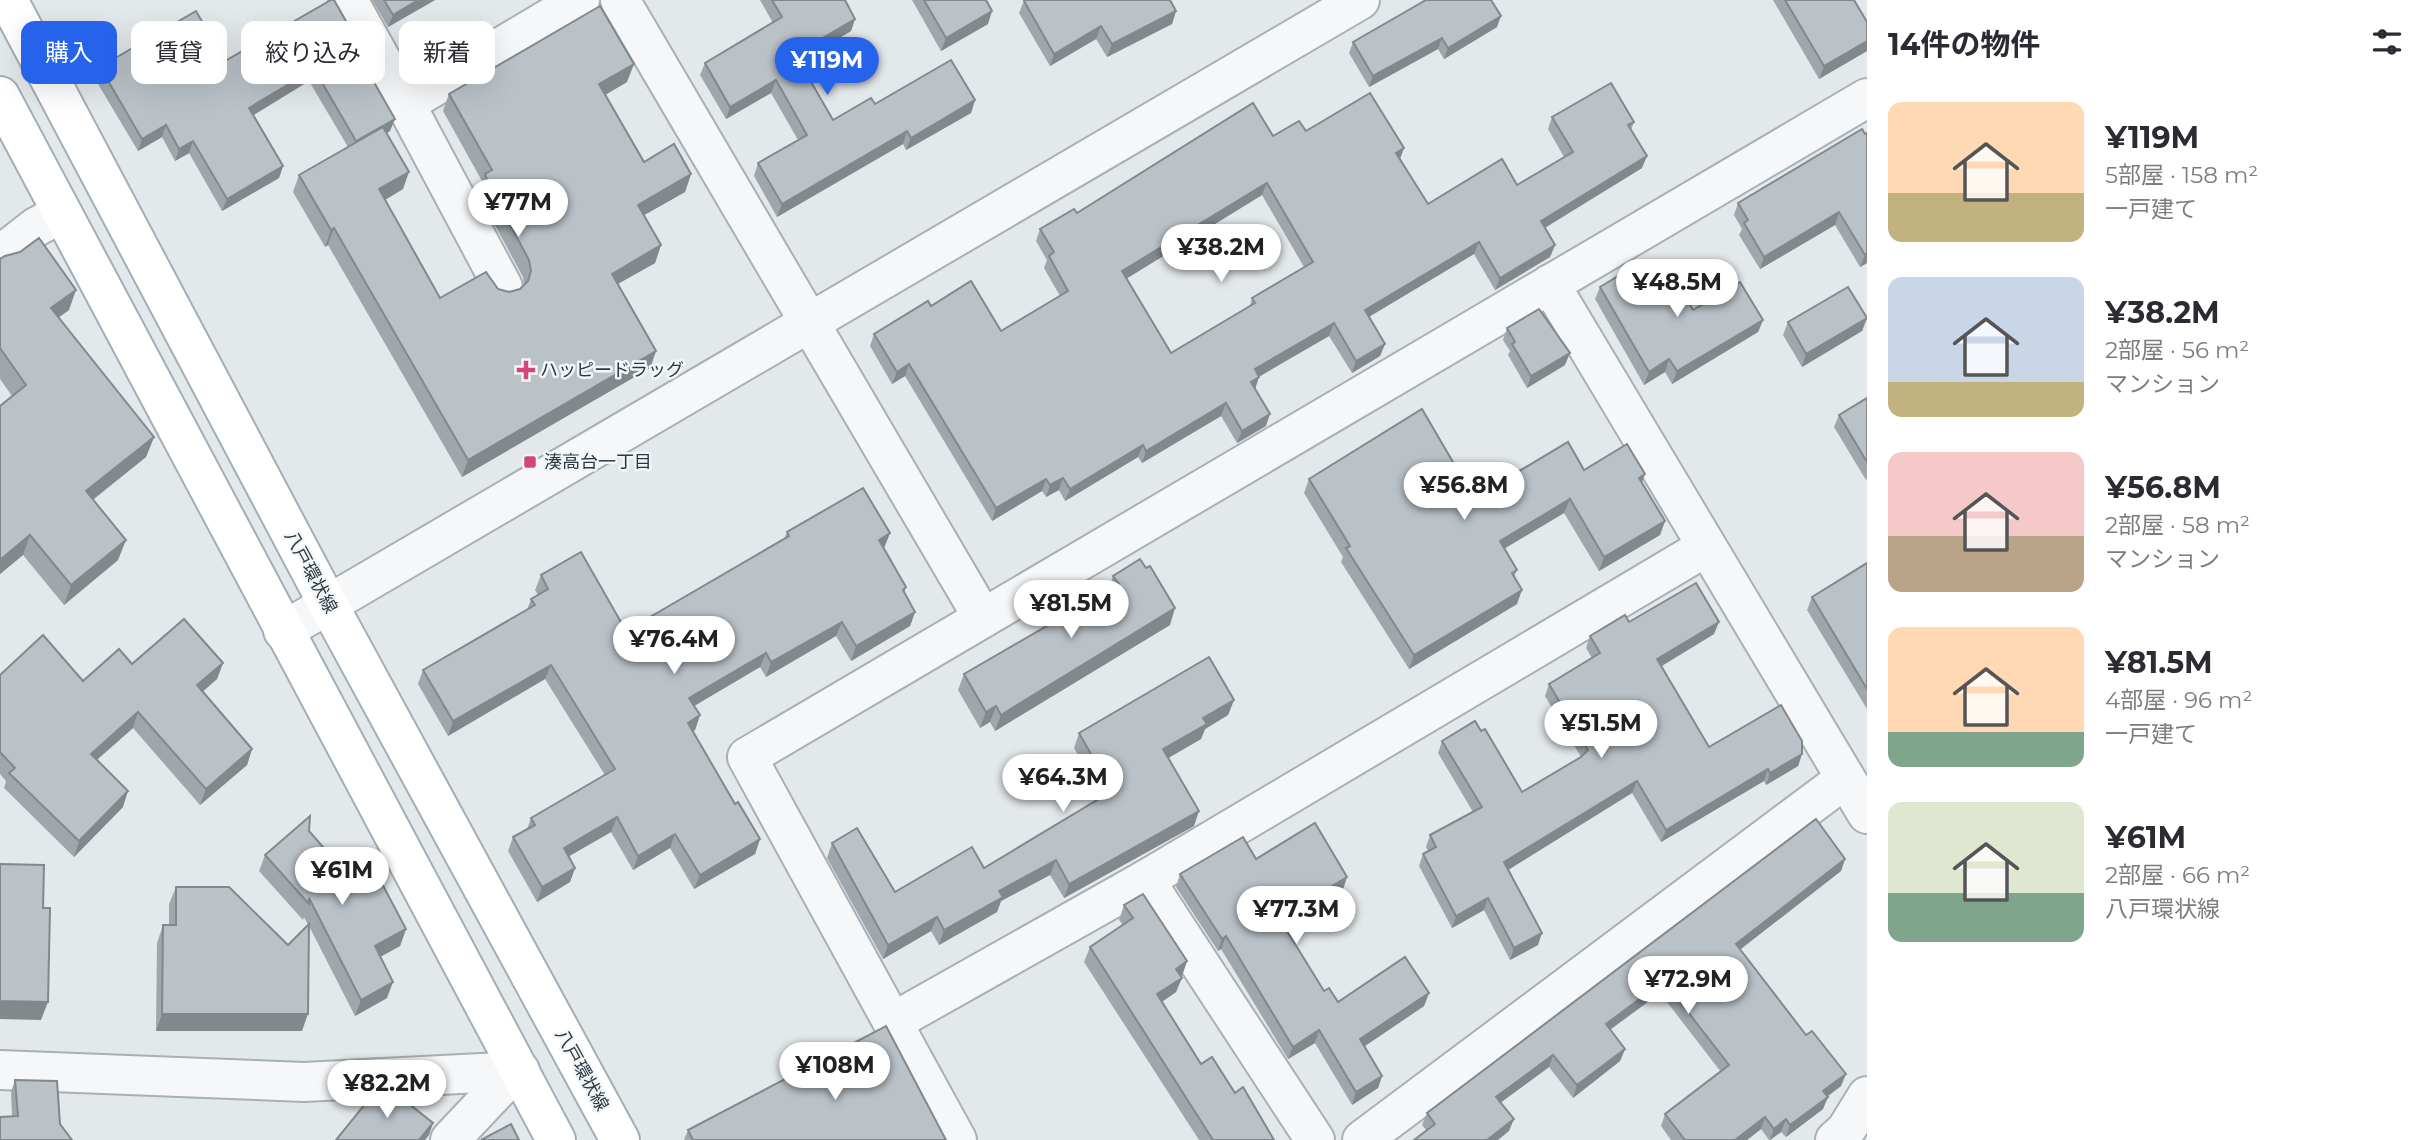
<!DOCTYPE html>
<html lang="ja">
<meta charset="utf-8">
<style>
body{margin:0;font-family:Montserrat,"Noto Sans JP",sans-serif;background:#f2f2f3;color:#2b2b33;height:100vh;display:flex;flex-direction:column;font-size:26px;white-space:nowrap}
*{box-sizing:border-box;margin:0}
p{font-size:23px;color:#7c7c81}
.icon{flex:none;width:38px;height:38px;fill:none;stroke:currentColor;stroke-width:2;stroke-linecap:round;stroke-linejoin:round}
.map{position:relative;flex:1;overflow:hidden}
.side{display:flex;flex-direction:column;background:#fff;width:560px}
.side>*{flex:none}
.top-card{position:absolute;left:21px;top:21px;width:665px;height:63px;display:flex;gap:14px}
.price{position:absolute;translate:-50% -60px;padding:0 16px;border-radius:24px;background:#fff;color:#222;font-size:23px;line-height:46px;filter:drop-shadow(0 2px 4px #0008)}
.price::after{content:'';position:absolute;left:50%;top:42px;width:21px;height:16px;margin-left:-10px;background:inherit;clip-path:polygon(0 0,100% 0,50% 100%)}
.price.selected{background:#2563eb;color:#fff}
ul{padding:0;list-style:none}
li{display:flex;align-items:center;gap:21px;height:175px;padding:0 21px}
li span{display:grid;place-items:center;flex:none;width:196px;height:140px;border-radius:14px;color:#555}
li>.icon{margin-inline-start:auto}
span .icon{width:84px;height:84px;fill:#fffc;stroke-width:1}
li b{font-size:30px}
h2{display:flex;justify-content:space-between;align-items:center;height:84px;padding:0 21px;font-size:30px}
.pill{padding:0 24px;border-radius:14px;background:#fff;box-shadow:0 7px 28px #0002;font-size:24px;line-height:63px}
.pill.selected{background:#2563eb;color:#fff}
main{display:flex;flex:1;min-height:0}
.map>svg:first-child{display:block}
</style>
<main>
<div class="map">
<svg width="1867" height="1140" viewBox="0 0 1867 1140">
<rect width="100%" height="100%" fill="#e3e8eb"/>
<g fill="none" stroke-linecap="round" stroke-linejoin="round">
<g stroke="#a8b0b5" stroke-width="42">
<g id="minor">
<path d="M348,0L398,90L422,94L580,0"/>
<path d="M620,0L983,618"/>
<path d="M398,90L503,287"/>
<path d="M0,255L36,227L62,213"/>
<path d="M1550,284L1867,814"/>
<path d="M1145,880L1315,1140"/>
<path d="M893,1022L1145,880L1706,547"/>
<path d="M0,1070L304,1082L520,1071"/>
<path d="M450,1140L499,1088L520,1071"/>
<path d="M957,1140L747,757L1867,98"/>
<path d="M1362,1140L1845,779"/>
<path d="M1835,1140L1846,1130L1867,1096"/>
</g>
</g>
<g stroke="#a8b0b5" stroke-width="42">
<path id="tertiary" d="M283,631L1360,0"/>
</g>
<g stroke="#a2aeb7" stroke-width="42">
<g id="primary">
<path d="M8,0L329,606L620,1140"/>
<path d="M0,96L556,1140"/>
</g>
</g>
<use href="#minor" stroke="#f5f7f9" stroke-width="38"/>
<use href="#tertiary" stroke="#f5f7f9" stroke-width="38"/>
<use href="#primary" stroke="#fff" stroke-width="38"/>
</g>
<g fill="#a0a7ac" fill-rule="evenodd">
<path d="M372,0H435L388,27Z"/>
<path d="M760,0H845L855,19L851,31L799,62L833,120L875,104L975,100L971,113L906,150L903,144L777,217L754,176L758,163L798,140L771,93L726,119L700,75L705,63L773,23Z"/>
<path d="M912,0H986L988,24L941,51Z"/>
<path d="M1773,0H1854L1867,22V51L1819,79Z"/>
<path d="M1024,1L1176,11L1172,24L1107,57L1096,39L1050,66L1019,13Z"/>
<path d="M1497,27L1444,59L1438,49L1369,87L1349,53L1353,42Z"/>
<path d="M355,37L352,44L390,131L387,133L403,189L385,200L440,298L498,289L509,292L520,289L524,285L523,277L483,203L478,192L482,181L443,111L449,94L627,82L605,95L644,162L691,174L685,192L644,215L661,245L655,263L618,284L656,351L650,368L462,477L328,245L325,247L293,192L299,175L348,147L309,81L254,115L283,166L279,178L222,211L189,153L175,161L162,137L138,151L95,79L100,67L225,61Z"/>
<path d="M1552,117L1634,122L1631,130L1642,168L1545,228L1555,245L1550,257L1495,290L1474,254L1369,317L1385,344L1380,356L1352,373L1329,336L1259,376L1255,389L1266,426L1237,443L1221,416L1142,463L1138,457L1065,501L1059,490L1046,497L1042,491L992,521L905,376L892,384L870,346L874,334L931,306L1001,331L1060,296L1044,268L1047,260L1036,241L1040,229L1077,213L1273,136L1306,131L1404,148L1400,159L1428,204L1517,185L1564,157L1548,129ZM1262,195L1304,267L1252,298L1250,306L1171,353L1126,278Z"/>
<path d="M1867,133V263L1860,267L1835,225L1760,269L1739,235L1742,229L1734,215L1738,203Z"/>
<path d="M0,259L69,310L59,317L154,437L146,457L93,500L118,560L64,605L23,555L0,574V406L12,396L0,379Z"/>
<path d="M1600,287L1639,288L1693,310L1763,320L1758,332L1672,384L1665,372L1644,385L1595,299Z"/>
<path d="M1867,318L1862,331L1802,367L1783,335L1788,322Z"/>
<path d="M1507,328L1565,365L1527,388L1508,355L1510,351L1503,340Z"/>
<path d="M1867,398V479L1866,480L1834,427L1839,415Z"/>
<path d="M1584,470L1642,483L1665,521L1660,535L1599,571L1564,513L1504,549L1517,570L1514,577L1517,604L1409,669L1341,562L1343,557L1304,493L1309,479L1474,498Z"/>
<path d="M787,532L890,533L884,548L906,587L904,593L915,612L910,626L851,661L836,636L766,677L760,667L694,706L700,715L695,730L693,731L735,804L760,839L755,854L694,889L670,848L633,870L611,832L569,856L575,868L570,882L537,902L508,851L513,837L527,829L531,818L605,775L545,679L448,736L418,684L423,670L527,610L531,599L538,595L535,590L541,575L626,631L784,539Z"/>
<path d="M1867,563V709L1807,610L1812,597Z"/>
<path d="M1113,576L1170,625L995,731L990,722L980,728L958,690L964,674L1108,591Z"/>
<path d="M1629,622L1714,634L1661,666L1709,747L1802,754L1798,766L1766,785L1764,781L1661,842L1632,793L1508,870L1538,945L1510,960L1484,910L1452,928L1419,866L1423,854L1428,851L1426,847L1430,835L1473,812L1438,753L1442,741L1481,731L1522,792L1581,757L1545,696L1549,684L1592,658L1586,648L1590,636Z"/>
<path d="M223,663L217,679L203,691L252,749L247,765L200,805L133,728L97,760L123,807L74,857L4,788L6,781L0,774V675L83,681L132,664Z"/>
<path d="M1234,700L1228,715L1205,729L1201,739L1168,758L1194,826L1064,898L1050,875L1001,901L997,912L939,945L931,931L883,959L827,858L832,843L895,892L984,868L1102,797L1074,748L1079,733Z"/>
<path d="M309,831L356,885L406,929L400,946L380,957L387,998L355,1016L309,926L302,1031H156L157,943L163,925H169V904L176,887L288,945L308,925L304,917L303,920L259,871L265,855Z"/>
<path d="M1256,859L1347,877L1343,889L1284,925L1324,991L1338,1002L1429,993L1424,1006L1365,1046L1382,1076L1378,1088L1352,1105L1315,1043L1288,1059L1221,949L1218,951L1176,887L1180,874Z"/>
<path d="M1845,859L1841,871L1740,949L1841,1086L1827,1097L1823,1109L1786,1137L1781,1132L1770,1140H1769L1761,1129L1747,1140H1671L1661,1126L1665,1114L1721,1072L1660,993L1610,1030L1625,1049L1620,1061L1573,1098L1549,1067L1501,1102L1509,1131L1426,1130L1422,1125L1427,1113Z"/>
<path d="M1124,905L1187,961L1176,992L1162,1002L1201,1064L1235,1093L1274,1140H1199L1084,962L1090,947L1123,925L1119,920Z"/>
<path d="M15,1080L60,1124L12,1116L11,1092Z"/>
<path d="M688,1130L946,1140H684Z"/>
</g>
<g fill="#82888c">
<path d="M418,0H435L388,27L393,15Z"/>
<path d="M992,11L988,24L941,51L946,38Z"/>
<path d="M1176,11L1172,24L1107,57L1112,44Z"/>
<path d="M1501,16L1497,27L1444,59L1448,48Z"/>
<path d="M855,19L851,31L790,67L795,54Z"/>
<path d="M1101,26L1096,39L1050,66L1054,54Z"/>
<path d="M1442,38L1438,49L1369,87L1373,76Z"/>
<path d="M1867,41V51L1819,79L1824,66Z"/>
<path d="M634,64L627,82L593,102L599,84Z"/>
<path d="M314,69L309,81L245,120L249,108Z"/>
<path d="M776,80L771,93L726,119L730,107Z"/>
<path d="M975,100L971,113L906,150L911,138Z"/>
<path d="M395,119L390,131L351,153L356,141Z"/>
<path d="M166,125L162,137L138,151L142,139Z"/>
<path d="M907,131L903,144L777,217L782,204Z"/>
<path d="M193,141L189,153L175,161L179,149Z"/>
<path d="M1404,148L1399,161L1396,153Z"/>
<path d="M1647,156L1642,168L1536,233L1541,221Z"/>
<path d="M283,166L279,178L222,211L227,199Z"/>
<path d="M409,172L403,189L373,207L379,189Z"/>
<path d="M691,174L685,192L632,222L638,205Z"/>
<path d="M1267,183L1262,195L1118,284L1122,271Z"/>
<path d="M1839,212L1835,225L1760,269L1764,257Z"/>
<path d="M334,228L328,245L325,247L331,230Z"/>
<path d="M1479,242L1474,254L1360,322L1365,310Z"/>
<path d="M661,245L655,263L605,291L612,274Z"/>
<path d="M1555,245L1550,257L1495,290L1500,278Z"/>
<path d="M1867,253V263L1860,267L1865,255Z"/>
<path d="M76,290L69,310L44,328L51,308Z"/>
<path d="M1867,318L1862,331L1802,367L1806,354Z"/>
<path d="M1763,320L1758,332L1672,384L1677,371Z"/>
<path d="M1334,323L1329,336L1250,382L1255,369Z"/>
<path d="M1385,344L1380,356L1352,373L1356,361Z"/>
<path d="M656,351L650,368L462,477L468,460Z"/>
<path d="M1570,353L1565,365L1527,388L1531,376Z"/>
<path d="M1669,359L1665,372L1644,385L1649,372Z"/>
<path d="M909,364L905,376L892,384L897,372Z"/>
<path d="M1259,377L1255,389L1251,382Z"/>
<path d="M1226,403L1221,416L1142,463L1146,451Z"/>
<path d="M1270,414L1266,426L1237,443L1242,431Z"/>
<path d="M154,437L146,457L78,511L86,491Z"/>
<path d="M1143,445L1138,457L1065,501L1070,489Z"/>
<path d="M1645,474L1640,488L1639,478Z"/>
<path d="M1063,478L1059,490L1046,497L1050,485Z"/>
<path d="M1046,479L1042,491L992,521L996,508Z"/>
<path d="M1570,499L1564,513L1495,554L1500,541Z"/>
<path d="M1665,521L1660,535L1599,571L1604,557Z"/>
<path d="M890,533L884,548L874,554L879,540Z"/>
<path d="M30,535L23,555L0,574V560Z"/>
<path d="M126,540L118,560L64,605L71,585Z"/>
<path d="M1522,590L1517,604L1409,669L1414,655Z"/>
<path d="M1175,608L1170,625L995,731L1001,715Z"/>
<path d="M915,612L910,626L851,661L856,646Z"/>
<path d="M842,622L836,636L766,677L771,662Z"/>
<path d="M1719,622L1714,634L1652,672L1657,659Z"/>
<path d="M766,653L760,667L684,712L689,698Z"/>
<path d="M223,663L217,679L192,701L197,685Z"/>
<path d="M551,665L545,679L448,736L453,721Z"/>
<path d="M1234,700L1228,715L1205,729L1201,739L1158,764L1163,749L1203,718Z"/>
<path d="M996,706L990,722L980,728L986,712Z"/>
<path d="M138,712L133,728L85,770L91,754Z"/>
<path d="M700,715L695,730L683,737L688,723Z"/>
<path d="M252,749L247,765L200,805L206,789Z"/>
<path d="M1802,754L1798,766L1766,785L1770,773Z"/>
<path d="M1768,769L1764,781L1661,842L1666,830Z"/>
<path d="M1637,781L1632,793L1500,875L1504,862Z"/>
<path d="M128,791L123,807L74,857L79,841Z"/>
<path d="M1199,811L1194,826L1064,898L1069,884Z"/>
<path d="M617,817L611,832L559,862L564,848Z"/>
<path d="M675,834L670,848L633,870L638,856Z"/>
<path d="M760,839L755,854L694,889L700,875Z"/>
<path d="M1845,859L1841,871L1732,956L1736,944Z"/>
<path d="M1056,860L1050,875L1001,901L997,912L939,945L944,930L999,891Z"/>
<path d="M575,868L570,882L537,902L542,887Z"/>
<path d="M1347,877L1343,889L1275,930L1279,918Z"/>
<path d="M1488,898L1484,910L1452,928L1456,916Z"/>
<path d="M937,917L931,931L883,959L888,945Z"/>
<path d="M406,929L400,946L369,963L375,946Z"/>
<path d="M1542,933L1538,945L1510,960L1514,948Z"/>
<path d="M1226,936L1221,949L1218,951L1222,939Z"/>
<path d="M1187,961L1182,976L1171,984L1176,969Z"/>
<path d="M1182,978L1176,992L1151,1009L1157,994Z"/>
<path d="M1664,981L1660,993L1601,1036L1606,1024Z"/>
<path d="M393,982L387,998L355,1016L361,1000Z"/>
<path d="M1429,993L1424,1006L1356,1052L1360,1039Z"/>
<path d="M0,1001L48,1002L41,1020L0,1019Z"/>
<path d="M162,1014H308L302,1031H156Z"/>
<path d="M1319,1030L1315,1043L1288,1059L1293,1047Z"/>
<path d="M1625,1049L1620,1061L1573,1098L1577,1085Z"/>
<path d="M1553,1055L1549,1067L1492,1109L1496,1097Z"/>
<path d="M1846,1074L1841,1086L1818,1103L1823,1091Z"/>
<path d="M1382,1076L1378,1088L1352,1105L1356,1092Z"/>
<path d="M1828,1097L1823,1109L1786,1137L1790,1125Z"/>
<path d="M1765,1117L1761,1129L1747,1140H1735Z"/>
<path d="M1514,1119L1509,1131L1498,1140H1487Z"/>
<path d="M1786,1119L1781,1132L1770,1140L1774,1129Z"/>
<path d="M433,1123L429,1135L425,1140H419Z"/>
</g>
<g fill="#bac2c8" stroke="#82888c" stroke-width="2" fill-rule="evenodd">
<path d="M331,0H334L355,37L350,40L395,119L356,141L314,69L249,108L283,166L227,199L193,141L179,149L166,125L142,139L100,67L196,11L225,61Z"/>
<path d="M384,0H418L393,15Z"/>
<path d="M772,0H845L855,19L795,54L833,120L871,98L875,104L951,60L975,100L911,138L907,131L782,204L758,163L807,135L776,80L730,107L705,63L782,17Z"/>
<path d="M924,0H986L992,11L946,38Z"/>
<path d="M1025,0H1170L1176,11L1112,44L1101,26L1054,54L1024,1Z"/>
<path d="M1426,0H1491L1501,16L1448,48L1442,38L1373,76L1353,42Z"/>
<path d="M1785,0H1854L1867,22V41L1824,66Z"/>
<path d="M600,6L634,64L599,84L644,162L674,144L691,174L638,205L661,245L612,274L656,351L468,460L334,228L331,230L299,175L383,127L409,172L379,189L440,298L486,272L498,289L509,292L520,289L528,281L531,271L529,260L489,185L485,174L492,170L449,94Z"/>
<path d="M1611,83L1634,122L1628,125L1647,156L1541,221L1555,245L1500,278L1479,242L1365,310L1385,344L1356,361L1334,323L1255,369L1259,377L1251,382L1270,414L1242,431L1226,403L1146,451L1143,445L1070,489L1063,478L1050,485L1046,479L996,508L909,364L897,372L874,334L928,301L931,306L971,281L1001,331L1068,291L1049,256L1054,252L1040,229L1074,209L1077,213L1253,103L1273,136L1299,121L1306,131L1370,93L1404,148L1396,153L1428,204L1502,159L1517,185L1573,152L1552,117ZM1267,183L1313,262L1252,298L1255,303L1171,353L1122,271Z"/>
<path d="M1862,129L1865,134L1867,133V253L1865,255L1839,212L1764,257L1744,223L1748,220L1738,203Z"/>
<path d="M39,238L76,290L51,308L154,437L86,491L126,540L71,585L30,535L0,560V406L26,385L0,348V259L5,256L20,252Z"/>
<path d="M1628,270L1639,288L1669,270L1693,310L1740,282L1763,320L1677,371L1669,359L1649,372L1600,287Z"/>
<path d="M1848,287L1867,318L1806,354L1788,322Z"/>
<path d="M1539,309L1570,353L1531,376L1512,344L1515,342L1507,328Z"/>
<path d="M1867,398V462L1839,415Z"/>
<path d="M1422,409L1474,498L1568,442L1584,470L1627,444L1645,474L1639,478L1665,521L1604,557L1570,499L1500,541L1517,570L1512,573L1522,590L1414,655L1346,548L1350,546L1309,479Z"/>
<path d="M863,488L890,533L879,540L906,587L903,590L915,612L856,646L842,622L771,662L766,653L689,698L700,715L688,723L735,804L738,802L760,839L700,875L675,834L638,856L617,817L564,848L575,868L542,887L513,837L535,825L531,818L615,769L551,665L453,721L423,670L535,605L531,599L548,589L541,575L581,552L626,631L789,536L787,532Z"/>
<path d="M1140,559L1146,568L1150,566L1175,608L1001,715L996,706L986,712L964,674L1119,584L1113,576Z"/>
<path d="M1867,563V689L1812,597Z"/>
<path d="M1696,583L1719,622L1657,659L1709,747L1781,705L1802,741V754L1770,773L1768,769L1666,830L1637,781L1504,862L1542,933L1514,948L1488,898L1456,916L1423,854L1436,847L1430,835L1482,807L1442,741L1475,721L1481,731L1485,729L1522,792L1581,757L1588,750L1549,684L1600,653L1590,636L1625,615L1629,622Z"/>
<path d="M184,619L223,663L197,685L252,749L206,789L138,712L91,754L128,791L79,841L9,773L15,768L0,752V675L43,635L83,681L119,649L132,664Z"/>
<path d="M1209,657L1234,700L1203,718L1207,724L1163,749L1199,811L1069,884L1056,860L999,891L1003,897L944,930L937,917L888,945L832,843L857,828L895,892L972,847L984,868L1112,791L1079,733Z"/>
<path d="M310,816L309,831L356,885L377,874L406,929L375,946L393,982L361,1000L309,898V904L265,855Z"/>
<path d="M1816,819L1845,859L1736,944L1806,1035L1812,1031L1846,1074L1823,1091L1828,1097L1790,1125L1786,1119L1774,1129L1765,1117L1735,1140H1685L1665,1114L1729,1065L1664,981L1606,1024L1625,1049L1577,1085L1553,1055L1496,1097L1514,1119L1487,1140H1414L1435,1124L1427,1113Z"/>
<path d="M1315,823L1347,877L1279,918L1324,991L1329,988L1338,1002L1405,957L1429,993L1360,1039L1382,1076L1356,1092L1319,1030L1293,1047L1226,936L1222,939L1180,874L1243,837L1256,859Z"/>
<path d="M0,864L44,865L43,908H50L48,1002L0,1001Z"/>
<path d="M176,887H229L288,945L309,924L308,1014H162L163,925H176Z"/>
<path d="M1143,894L1187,961L1176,969L1182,978L1157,994L1201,1064L1212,1057L1235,1093L1243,1087L1274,1140H1213L1090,947L1133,918L1124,905Z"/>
<path d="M886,1026L946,1140H693L688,1130Z"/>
<path d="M15,1080L57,1081L60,1124L72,1140H0V1117L18,1116Z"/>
<path d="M378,1088H389L433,1123L419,1140H336Z"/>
<path d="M511,1124L519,1140H481Z"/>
</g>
<g fill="#d04878" stroke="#f2f6f8" stroke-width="2.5">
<path d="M522.5 359.5h7v7h7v7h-7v7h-7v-7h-7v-7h7z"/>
<rect x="523" y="455" width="14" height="14" rx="3.5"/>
</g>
<g text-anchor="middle" stroke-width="5" stroke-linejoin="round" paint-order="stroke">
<g font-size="18" fill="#2a3943" stroke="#f2f6f8" text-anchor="start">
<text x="540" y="376">ハッピードラッグ</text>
<text x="544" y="468">湊高台一丁目</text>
</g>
<g font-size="18" fill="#2a3943" stroke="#f2f6f8">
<text transform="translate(311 572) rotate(62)" y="6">八戸環状線</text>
<text transform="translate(582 1070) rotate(61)" y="6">八戸環状線</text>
</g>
</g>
</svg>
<b class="price selected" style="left:827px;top:97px">¥119M</b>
<b class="price" style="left:518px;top:239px">¥77M</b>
<b class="price" style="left:1221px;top:284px">¥38.2M</b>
<b class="price" style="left:1677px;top:319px">¥48.5M</b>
<b class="price" style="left:1464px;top:522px">¥56.8M</b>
<b class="price" style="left:1071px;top:640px">¥81.5M</b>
<b class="price" style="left:674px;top:676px">¥76.4M</b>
<b class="price" style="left:1601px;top:760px">¥51.5M</b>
<b class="price" style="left:1063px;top:814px">¥64.3M</b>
<b class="price" style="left:342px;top:907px">¥61M</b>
<b class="price" style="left:1296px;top:946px">¥77.3M</b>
<b class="price" style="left:1688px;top:1016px">¥72.9M</b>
<b class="price" style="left:835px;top:1102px">¥108M</b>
<b class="price" style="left:387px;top:1120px">¥82.2M</b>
<div class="top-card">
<a class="pill selected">購入</a>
<a class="pill">賃貸</a>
<a class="pill">絞り込み</a>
<a class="pill">新着</a>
</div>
</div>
<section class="side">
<h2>14件の物件<svg class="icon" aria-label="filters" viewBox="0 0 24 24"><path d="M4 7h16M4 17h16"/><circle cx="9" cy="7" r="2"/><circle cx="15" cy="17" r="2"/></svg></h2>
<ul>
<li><span style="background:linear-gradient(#ffd9b3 65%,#c2b280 0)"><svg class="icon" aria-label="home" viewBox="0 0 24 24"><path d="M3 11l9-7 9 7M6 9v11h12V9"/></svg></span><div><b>¥119M</b><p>5部屋 · 158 m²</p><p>一戸建て</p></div></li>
<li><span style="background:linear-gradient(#c9d6e8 75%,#c2b280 0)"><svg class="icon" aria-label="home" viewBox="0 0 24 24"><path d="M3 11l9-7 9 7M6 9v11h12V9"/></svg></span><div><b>¥38.2M</b><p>2部屋 · 56 m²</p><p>マンション</p></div></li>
<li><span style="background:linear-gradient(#f6c9c9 60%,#b9a48a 0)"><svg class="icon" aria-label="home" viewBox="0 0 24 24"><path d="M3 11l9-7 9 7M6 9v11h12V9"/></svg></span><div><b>¥56.8M</b><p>2部屋 · 58 m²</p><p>マンション</p></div></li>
<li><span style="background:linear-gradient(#ffd9b3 75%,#7fa58c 0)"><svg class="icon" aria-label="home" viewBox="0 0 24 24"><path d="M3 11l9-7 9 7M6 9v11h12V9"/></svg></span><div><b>¥81.5M</b><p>4部屋 · 96 m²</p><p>一戸建て</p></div></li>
<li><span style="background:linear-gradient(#dfe7d0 65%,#7fa58c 0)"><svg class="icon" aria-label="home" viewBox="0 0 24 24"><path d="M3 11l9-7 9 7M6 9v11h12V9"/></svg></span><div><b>¥61M</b><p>2部屋 · 66 m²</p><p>八戸環状線</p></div></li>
</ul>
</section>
</main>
